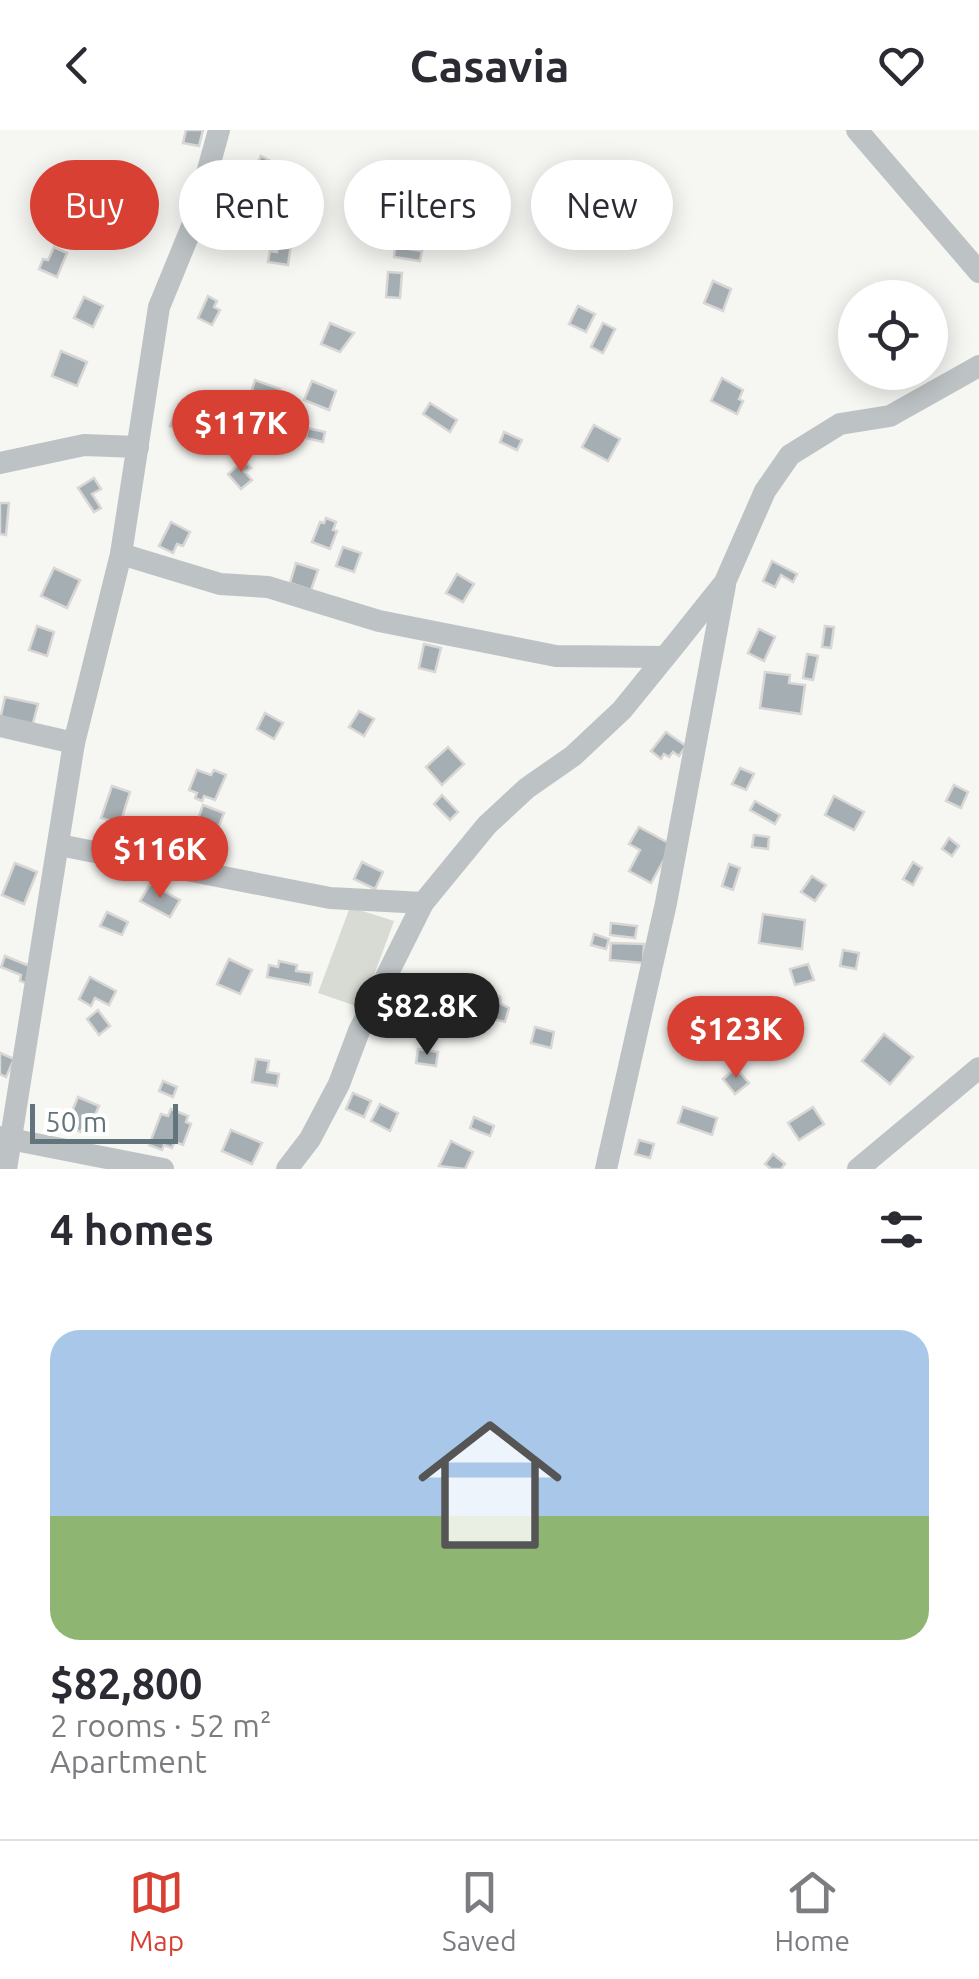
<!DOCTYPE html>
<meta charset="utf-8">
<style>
body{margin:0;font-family:Ubuntu,sans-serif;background:#f2f2f3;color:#2b2b33;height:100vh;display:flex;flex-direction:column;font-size:38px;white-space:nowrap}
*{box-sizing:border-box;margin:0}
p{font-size:32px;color:#7c7c81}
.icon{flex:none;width:55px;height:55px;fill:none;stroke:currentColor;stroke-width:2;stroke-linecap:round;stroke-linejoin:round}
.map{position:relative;height:1039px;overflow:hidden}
.details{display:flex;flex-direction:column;background:#fff;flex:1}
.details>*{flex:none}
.guide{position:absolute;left:30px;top:30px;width:920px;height:90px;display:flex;gap:20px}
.buttons{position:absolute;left:838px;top:150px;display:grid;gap:20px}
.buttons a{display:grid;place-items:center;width:110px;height:110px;border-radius:50%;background:#fff;box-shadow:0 5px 25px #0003;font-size:50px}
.scale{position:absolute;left:30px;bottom:25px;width:148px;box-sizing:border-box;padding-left:10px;border:5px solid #63757c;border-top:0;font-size:28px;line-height:35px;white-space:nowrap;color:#63757c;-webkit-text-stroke:8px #fff;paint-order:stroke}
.price{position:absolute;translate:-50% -85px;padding:0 22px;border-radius:35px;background:#d74033;color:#fff;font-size:32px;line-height:65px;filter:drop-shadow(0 2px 5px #0008)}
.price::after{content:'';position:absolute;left:50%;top:60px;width:30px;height:22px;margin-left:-15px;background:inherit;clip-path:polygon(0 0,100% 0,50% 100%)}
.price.current{background:#222;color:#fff}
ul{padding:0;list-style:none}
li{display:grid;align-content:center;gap:20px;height:530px;padding:0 50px}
li span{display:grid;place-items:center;height:310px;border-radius:30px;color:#555}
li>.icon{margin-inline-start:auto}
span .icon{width:180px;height:180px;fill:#fffc;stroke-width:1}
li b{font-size:42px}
h2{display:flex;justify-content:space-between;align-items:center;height:120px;padding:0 50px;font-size:42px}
.tag{padding:0 35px;border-radius:45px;background:#fff;box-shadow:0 5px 25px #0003;font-size:35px;line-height:90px}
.tag.current{background:#d74033;color:#fff}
header{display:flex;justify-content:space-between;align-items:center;height:130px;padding:0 50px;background:#fff;font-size:45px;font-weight:700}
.menu{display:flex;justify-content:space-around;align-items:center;height:140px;border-top:2px solid #e1e1e2;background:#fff;font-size:28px;color:#7c7c81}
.menu a{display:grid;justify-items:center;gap:5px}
.menu .current{color:#d74033}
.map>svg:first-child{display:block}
</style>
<header><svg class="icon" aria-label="back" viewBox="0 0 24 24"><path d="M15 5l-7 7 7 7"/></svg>Casavia<svg class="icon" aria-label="heart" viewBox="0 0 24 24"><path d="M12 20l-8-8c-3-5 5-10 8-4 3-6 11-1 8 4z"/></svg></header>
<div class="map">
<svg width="979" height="1039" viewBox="0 0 979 1039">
<rect width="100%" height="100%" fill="#f6f6f3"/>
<path fill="#d7dbd3" d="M350,777L394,791L362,878L318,863Z"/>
<g fill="#a5aeb2" stroke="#d8d7d6" stroke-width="2.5">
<path d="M186,0H203L199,16L183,13Z"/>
<path d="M261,26L286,39L280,50L274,47L268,57L250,48Z"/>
<path d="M412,37L434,49L429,59L406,47Z"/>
<path d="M438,50L458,60L453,70L433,61Z"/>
<path d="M304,51L312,56L301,73L293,68Z"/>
<path d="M278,111L291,114L288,135L268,132L270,121L277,122Z"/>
<path d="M54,117L67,123L57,147L39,139L43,129L48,130Z"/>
<path d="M395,117L422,121L420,131L394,127Z"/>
<path d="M388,142L402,143L400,168L386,167Z"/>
<path d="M713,151L731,159L723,181L704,173Z"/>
<path d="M208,166L217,171L214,177L220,180L212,195L198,188Z"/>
<path d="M84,167L103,176L93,197L74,188Z"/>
<path d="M578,176L595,184L586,202L569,194Z"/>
<path d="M330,193L354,203L340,222L321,214Z"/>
<path d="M603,193L615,199L603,223L591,217Z"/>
<path d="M61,221L87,232L77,256L52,246Z"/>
<path d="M722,248L743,260L739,269L743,271L737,284L711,271Z"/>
<path d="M255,250L280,259L277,269L252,260Z"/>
<path d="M312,251L336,261L329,280L304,270Z"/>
<path d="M430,273L457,290L450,302L423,284Z"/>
<path d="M177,279L189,283L182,301L170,296Z"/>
<path d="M191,285L203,289L195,312L183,308Z"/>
<path d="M594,295L620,309L608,331L582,317Z"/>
<path d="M308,298L325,302L323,312L306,308Z"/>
<path d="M504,302L522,310L517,320L500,312Z"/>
<path d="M244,330L251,338L245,342L252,350L241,359L228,344Z"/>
<path d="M94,348L101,359L92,364L101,378L94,382L78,358Z"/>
<path d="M0,373H9L6,405L0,404Z"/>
<path d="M326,388L336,392L333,400L337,401L330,419L312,412L320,392L324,393Z"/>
<path d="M171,392L190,402L183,416L177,414L173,423L159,416Z"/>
<path d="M343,417L361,423L354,442L336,436Z"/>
<path d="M772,431L797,444L793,452L781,445L775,457L763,451Z"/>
<path d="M296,433L318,440L311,460L290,453Z"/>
<path d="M54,438L80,450L67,478L41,466Z"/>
<path d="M457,444L474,454L463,472L446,463Z"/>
<path d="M37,496L54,502L47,526L29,520Z"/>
<path d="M825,496L834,497L831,518L822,517Z"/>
<path d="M759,499L775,507L764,531L748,523Z"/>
<path d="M424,514L441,518L435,542L419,538Z"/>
<path d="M807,524L818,526L813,550L803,548Z"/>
<path d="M765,542L790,545L789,553L805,555L801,584L760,578Z"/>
<path d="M5,567L38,574L32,597L0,590Z"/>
<path d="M359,581L374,589L364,606L349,597Z"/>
<path d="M265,583L283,593L274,609L257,599Z"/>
<path d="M666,602L686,616L679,626L673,622L669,627L664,624L661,629L651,621Z"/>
<path d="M448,617L464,634L442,655L426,637Z"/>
<path d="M740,638L754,644L746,660L732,654Z"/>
<path d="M197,640L211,645L214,640L226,645L215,670L204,666L202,671L195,668L197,663L189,660Z"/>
<path d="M954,655L968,662L961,678L946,671Z"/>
<path d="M112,656L130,662L120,694L101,688Z"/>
<path d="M442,665L458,682L450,690L434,674Z"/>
<path d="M834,666L864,682L854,700L825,685Z"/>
<path d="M755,671L780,685L775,694L750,680Z"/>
<path d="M203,675L224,683L217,701L196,694Z"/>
<path d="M639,697L672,715L651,753L629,741L640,720L629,714Z"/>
<path d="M754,705L769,707L768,719L752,717Z"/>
<path d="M949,708L959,716L952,726L942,719Z"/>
<path d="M362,732L383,742L375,759L354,749Z"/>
<path d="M913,732L922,738L913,755L903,749Z"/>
<path d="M15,733L37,742L24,774L2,765Z"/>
<path d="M729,734L740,738L733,760L722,756Z"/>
<path d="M812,746L826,755L815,771L801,762Z"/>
<path d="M150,754L180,770L170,787L140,771Z"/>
<path d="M107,782L128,792L122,805L100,796Z"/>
<path d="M763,784L805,790L802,819L759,813Z"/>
<path d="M611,793L637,796L635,808L610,805Z"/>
<path d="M594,804L609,809L606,819L591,815Z"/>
<path d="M611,813L644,814L643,833L610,830Z"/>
<path d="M843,820L859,823L856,839L840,836Z"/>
<path d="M5,826L37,839L31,855L20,851L21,845L1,837Z"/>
<path d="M229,829L252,840L240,864L217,854Z"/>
<path d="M279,831L297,835L296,841L312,843L310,855L267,847L269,835L278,837Z"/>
<path d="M808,834L814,850L795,855L790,839Z"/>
<path d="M90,847L116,861L109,875L95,868L91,876L79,869Z"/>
<path d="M492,864L500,867L501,874L509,878L505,892L486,887Z"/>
<path d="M98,880L110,896L99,905L87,889Z"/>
<path d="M535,897L554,902L551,918L531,913Z"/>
<path d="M884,904L913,927L890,954L862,931Z"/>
<path d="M418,919L438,922L436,936L416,933Z"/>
<path d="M0,923L14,929L6,947L0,944Z"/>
<path d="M256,929L269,931L267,942L279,944L277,956L252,952Z"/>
<path d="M736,938L749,953L735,964L723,949Z"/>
<path d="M163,951L177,957L173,967L159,961Z"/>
<path d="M353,963L371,971L364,987L346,979Z"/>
<path d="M78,967L99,976L90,996L84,994L81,1002L75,999L77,993L69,989Z"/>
<path d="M380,974L398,983L390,1001L371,991Z"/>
<path d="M683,977L717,988L712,1005L678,993Z"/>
<path d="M813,977L824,994L799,1010L788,993Z"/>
<path d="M171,979L188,986L186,992L191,994L183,1015L175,1012L172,1018L164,1015L162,1020L149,1015L161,984L168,986Z"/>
<path d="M474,987L494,996L490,1006L470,998Z"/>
<path d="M231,1000L262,1013L252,1034L222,1021Z"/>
<path d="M639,1010L654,1014L650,1028L635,1024Z"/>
<path d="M451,1011L473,1022L465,1039L439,1036Z"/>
<path d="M773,1024L785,1034L781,1039H771L765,1034Z"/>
</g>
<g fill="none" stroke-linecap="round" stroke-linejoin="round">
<g stroke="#bdc3c5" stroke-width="22">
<path d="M857,0L979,142"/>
<path d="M0,333L84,315L138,317"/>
<path d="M121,424L220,454L268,457L379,491L556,526L665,527"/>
<path d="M0,596L74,613"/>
<path d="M59,715L330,768L423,773"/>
<path d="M0,1007L163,1039"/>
<path d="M6,1039L74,613L121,424L159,177L193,94L219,0"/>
<path d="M287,1039L310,1009L339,954L359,901L423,773L487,695L527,658L573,626L622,580L678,511L725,452L765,361L790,325L840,294L890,286L979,236"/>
<path d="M606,1039L666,773L725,455"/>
<path d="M858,1039L979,938"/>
</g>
</g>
</svg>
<div class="buttons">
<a><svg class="icon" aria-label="locate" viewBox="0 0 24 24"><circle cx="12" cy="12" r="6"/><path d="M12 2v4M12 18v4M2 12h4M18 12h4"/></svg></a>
</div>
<div class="scale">50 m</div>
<b class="price" style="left:241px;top:345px">$117K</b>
<b class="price" style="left:160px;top:771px">$116K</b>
<b class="price current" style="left:427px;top:928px">$82.8K</b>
<b class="price" style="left:736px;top:951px">$123K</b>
<div class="guide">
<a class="tag current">Buy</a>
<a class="tag">Rent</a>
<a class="tag">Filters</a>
<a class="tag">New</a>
</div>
</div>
<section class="details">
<h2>4 homes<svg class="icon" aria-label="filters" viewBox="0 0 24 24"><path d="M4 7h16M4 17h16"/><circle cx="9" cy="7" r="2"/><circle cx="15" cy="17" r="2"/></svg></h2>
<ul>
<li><span style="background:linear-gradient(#a9c7e8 60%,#8fb573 0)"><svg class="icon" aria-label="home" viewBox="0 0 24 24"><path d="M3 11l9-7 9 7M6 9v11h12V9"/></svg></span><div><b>$82,800</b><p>2 rooms · 52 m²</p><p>Apartment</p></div></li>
</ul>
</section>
<nav class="menu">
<a class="current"><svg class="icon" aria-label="map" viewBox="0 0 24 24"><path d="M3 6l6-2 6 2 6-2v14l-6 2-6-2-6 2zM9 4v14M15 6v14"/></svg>Map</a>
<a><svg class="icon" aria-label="saved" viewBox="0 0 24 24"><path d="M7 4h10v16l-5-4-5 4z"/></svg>Saved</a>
<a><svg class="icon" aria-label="home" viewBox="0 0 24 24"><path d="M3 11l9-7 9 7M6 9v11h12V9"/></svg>Home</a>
</nav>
